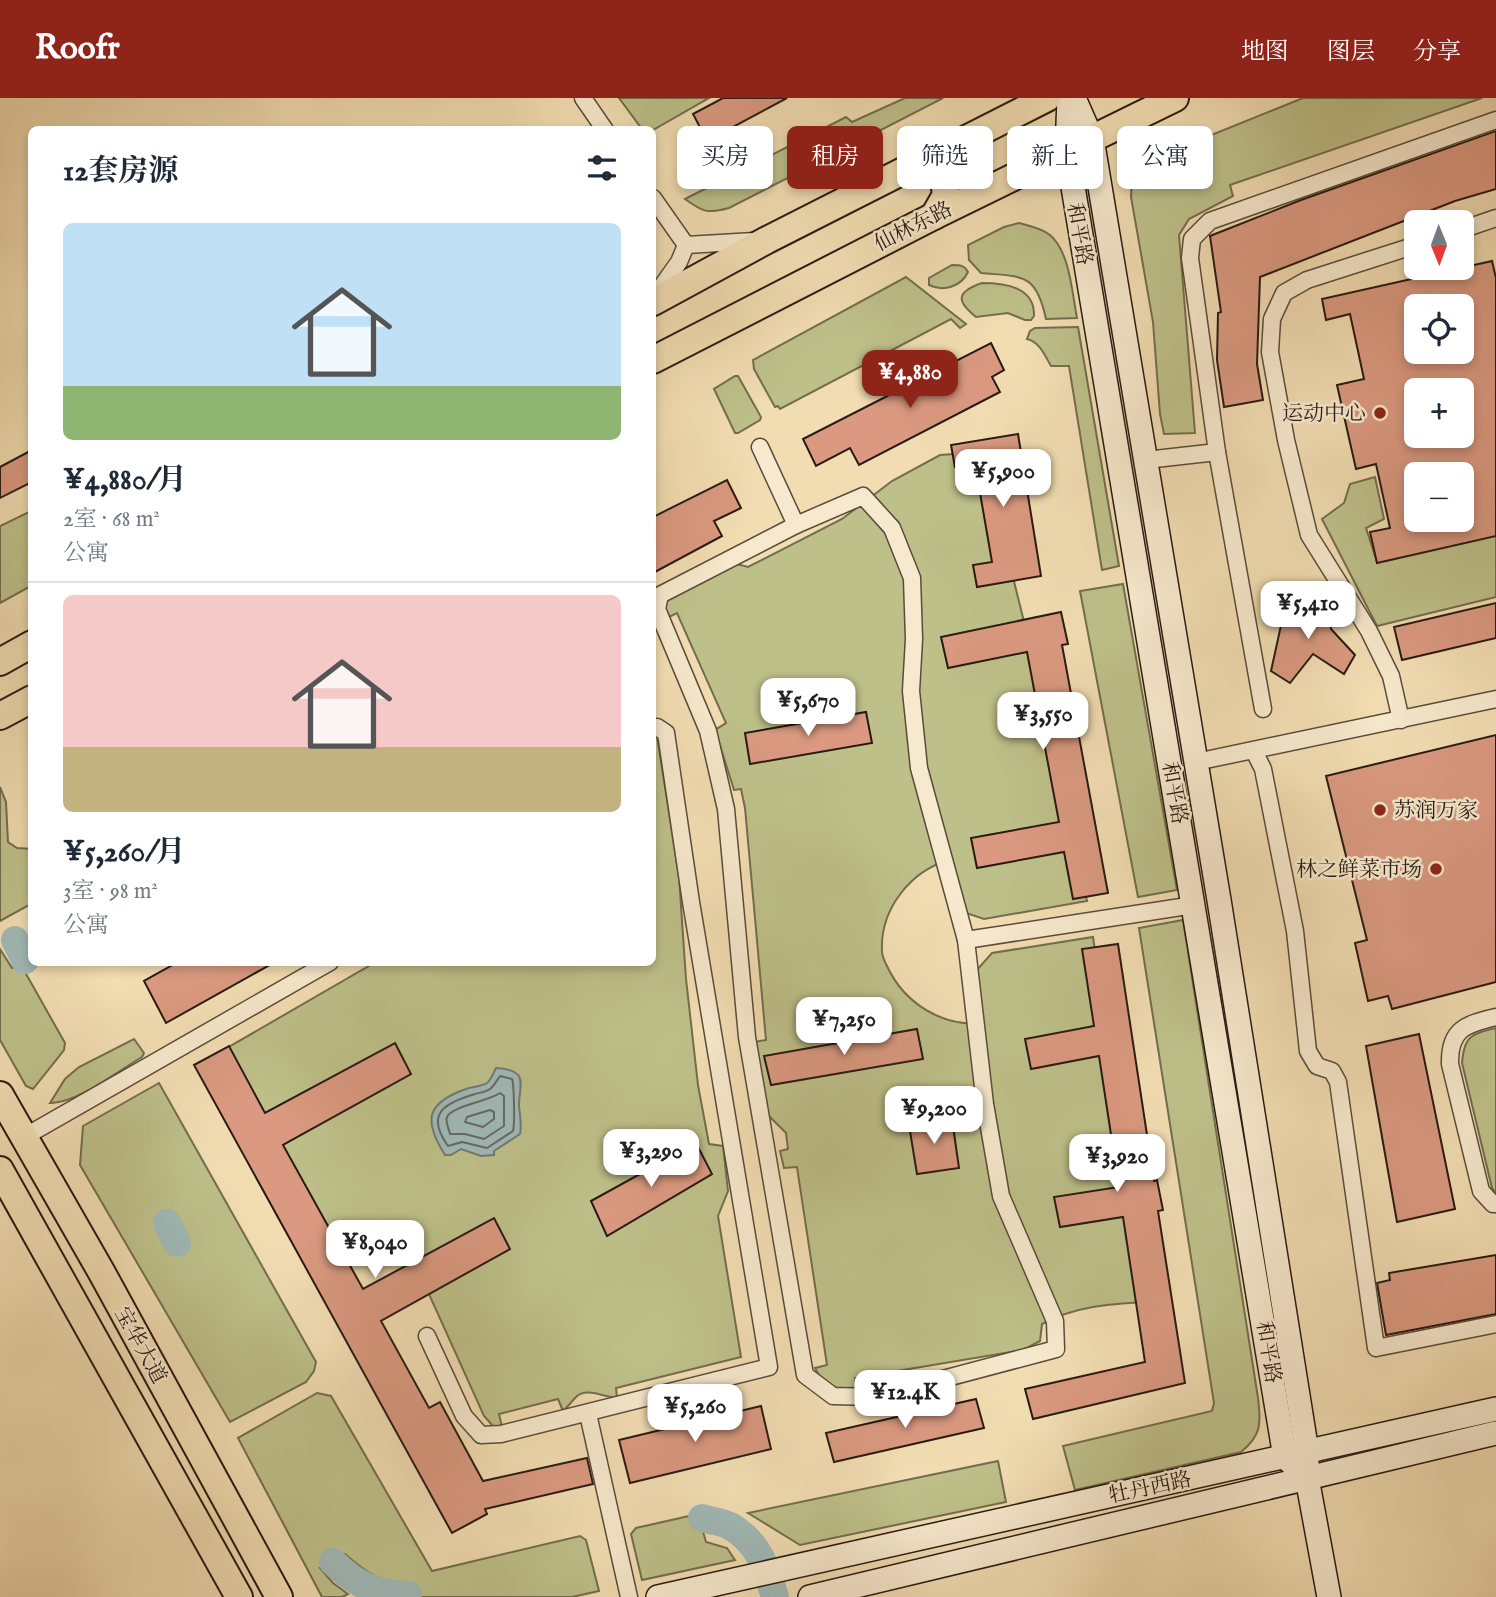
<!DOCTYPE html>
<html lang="zh">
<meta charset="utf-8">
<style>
body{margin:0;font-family:"IM FELL English","Noto Serif SC",serif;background:#f2f2f3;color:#1f2937;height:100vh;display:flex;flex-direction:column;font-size:26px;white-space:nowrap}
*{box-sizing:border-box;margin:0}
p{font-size:23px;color:#747a83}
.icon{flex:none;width:38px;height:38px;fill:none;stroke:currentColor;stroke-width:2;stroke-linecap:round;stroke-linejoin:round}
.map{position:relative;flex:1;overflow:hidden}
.side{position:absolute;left:28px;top:28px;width:628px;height:840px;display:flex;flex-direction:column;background:#fff;border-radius:10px;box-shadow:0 4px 10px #0003}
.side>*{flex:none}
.guide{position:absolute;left:677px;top:28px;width:665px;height:63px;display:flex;gap:14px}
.needle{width:46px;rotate:179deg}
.buttons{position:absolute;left:1404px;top:112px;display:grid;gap:14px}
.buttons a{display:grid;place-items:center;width:70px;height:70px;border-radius:10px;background:#fff;box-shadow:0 4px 10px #0003;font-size:35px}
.price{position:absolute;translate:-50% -60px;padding:0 16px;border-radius:14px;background:#fff;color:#222;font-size:23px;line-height:46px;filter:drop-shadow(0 2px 4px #0008)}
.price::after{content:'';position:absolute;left:50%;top:42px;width:21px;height:16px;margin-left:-10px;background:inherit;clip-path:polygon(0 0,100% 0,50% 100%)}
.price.selected{background:#8f2418;color:#fff}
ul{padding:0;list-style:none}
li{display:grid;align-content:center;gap:14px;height:371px;padding:0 35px}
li+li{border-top:2px solid #e0e1e3}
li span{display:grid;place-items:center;height:217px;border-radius:10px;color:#555}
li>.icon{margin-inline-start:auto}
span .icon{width:126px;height:126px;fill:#fffc;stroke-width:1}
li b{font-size:30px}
h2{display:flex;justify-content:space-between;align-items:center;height:84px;padding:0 35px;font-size:30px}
.pill{padding:0 24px;border-radius:10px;background:#fff;box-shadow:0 4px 10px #0003;font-size:24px;line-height:63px}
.pill.selected{background:#8f2418;color:#fff}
header{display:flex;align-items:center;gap:42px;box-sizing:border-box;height:98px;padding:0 35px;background:#8f2418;color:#fff}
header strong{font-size:33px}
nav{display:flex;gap:38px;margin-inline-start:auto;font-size:24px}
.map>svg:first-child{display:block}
</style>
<header>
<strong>Roofr</strong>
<nav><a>地图</a><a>图层</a><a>分享</a></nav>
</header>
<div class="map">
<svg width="1496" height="1499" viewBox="0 0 1496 1499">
<rect width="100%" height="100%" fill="#f2ddb2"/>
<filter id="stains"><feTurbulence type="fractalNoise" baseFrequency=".00286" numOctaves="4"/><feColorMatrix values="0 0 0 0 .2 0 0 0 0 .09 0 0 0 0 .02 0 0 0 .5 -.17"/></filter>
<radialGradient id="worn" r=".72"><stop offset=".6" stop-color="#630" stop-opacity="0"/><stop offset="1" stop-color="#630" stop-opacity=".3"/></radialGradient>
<g fill="#bec089" stroke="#736d4e" stroke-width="2">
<path d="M619,0H709L653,32L642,31Z"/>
<path d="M905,0H943L729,110C707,116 703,114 685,101L846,19L852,24Z"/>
<path d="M1303,0H1482L1230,87L1233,98L1189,121L1179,137L1195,335L1164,336L1160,316L1153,224L1131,99C1131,76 1138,71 1157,59Z"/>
<path d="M1019,125C1029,128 1041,130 1050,137C1070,154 1072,195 1077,220L1046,221C1036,174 1022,179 981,175L969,162L968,147L1004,129Z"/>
<path d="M952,167C960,167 964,167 968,174C961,189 943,194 929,187V180Z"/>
<path d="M906,179L966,226L960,230L951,221L780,311L778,308L775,309L754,271L753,262Z"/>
<path d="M982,185C1005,185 1035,189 1034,218L1031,222H1025L1008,215L976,219C956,203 956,194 982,185Z"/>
<path d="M1078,229L1119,468L1102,472L1069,268H1051C1045,258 1040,244 1027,241L1030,233L1035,230Z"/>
<path d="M735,278H738L761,319L760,322L738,335H735L714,291Z"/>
<path d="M982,354L1029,544L1087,803L984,821L966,815L950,762C911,772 880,811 882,853C882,859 885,864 887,868C904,905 942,929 982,925L976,873L992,855L1093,839L1147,1204C1109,1206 1076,1208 1042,1226L1040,1243L1023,1252L855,1280L857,1293C834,1290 826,1292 815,1270L827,1267L797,1069L784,1070L780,1053L788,1051L786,1035L764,1013L754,944L766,942L745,710L741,691L734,692L715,632L726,625L677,515L667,520L664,510L668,500L737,466L748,469L842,421L892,383L940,357Z"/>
<path d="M1375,379L1384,421L1366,430L1377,464L1496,437V499L1377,528L1322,421L1344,405L1350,386Z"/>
<path d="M31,413V488L0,505V428Z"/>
<path d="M1123,486L1177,792L1138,799L1080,493Z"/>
<path d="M653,637L657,638L679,779L686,881L698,987L709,1046L723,1048L728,1093L718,1118L741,1259L616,1290L617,1300C604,1299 586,1289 576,1299C571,1304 569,1308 563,1313L558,1301L499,1316L502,1329L493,1328L484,1318L405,1143L345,1168L227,950L374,865L653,864Z"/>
<path d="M0,689L6,704L8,744L17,750L32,751L31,806L0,823Z"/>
<path d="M1183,822L1258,1300C1261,1325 1262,1337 1241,1354L1075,1392L1063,1348L1212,1313L1214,1305L1139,830Z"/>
<path d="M0,851L12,870L21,867L65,945L64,952L33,991L26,988L0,942Z"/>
<path d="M1496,930V1095L1492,1090L1462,965C1464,938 1471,936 1496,930Z"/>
<path d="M134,941L144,955L142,959C118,973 76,1006 50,1005L65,981L79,969Z"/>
<path d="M159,985L316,1264L314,1273L306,1284L230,1324L80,1067L83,1028Z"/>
<path d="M317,1295L331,1298L432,1473L580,1438L586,1442L599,1493L572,1499H409L406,1486C380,1485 364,1473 345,1456L320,1470L333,1485L348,1496L342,1499H322L238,1340Z"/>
<path d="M998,1363L1006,1404L800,1447L748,1415Z"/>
<path d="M698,1416L706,1444L727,1450L735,1462L642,1482L631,1436L636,1430Z"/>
</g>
<path fill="#a0b9b7" stroke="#707975" stroke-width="2" d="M496,970C530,972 519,986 519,1008C520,1018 522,1027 520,1036L494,1053V1057L481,1058L461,1051L451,1057H445C423,1022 426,1005 466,991C472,989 483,988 487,985C491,982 494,974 496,970Z"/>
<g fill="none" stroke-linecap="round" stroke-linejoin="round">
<g stroke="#646a65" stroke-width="2">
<path d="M500,978L512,981C514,986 515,1026 513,1033L487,1050L462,1044L448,1048C425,1016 444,1005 475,996C479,995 486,994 490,991C494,988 497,982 500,978Z"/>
<path d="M500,995L504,998V1028L484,1041L465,1036H450C449,1031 445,1023 447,1019C452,1008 489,1003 500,995Z"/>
<path d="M490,1012L494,1014V1021L483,1029L465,1024L467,1019Z"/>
</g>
<g stroke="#a0b9b7" stroke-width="28">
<path d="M15,842L25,862"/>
<path d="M167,1125L177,1145"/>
<path d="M702,1420C711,1423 723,1424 730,1428C759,1444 766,1470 775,1499"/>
<path d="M333,1464C358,1488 374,1495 408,1497"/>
</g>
</g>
<g fill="#da9980" stroke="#281a13" stroke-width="2" fill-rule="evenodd">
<path d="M723,0H787L707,43L693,16Z"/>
<path d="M1496,33V91L1455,103L1260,179L1257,266L1263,302L1224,309L1217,262L1218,215L1221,214L1210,138L1301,102Z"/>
<path d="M1492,163L1496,180V438L1377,465L1370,434L1390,430L1376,366L1356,371L1337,287L1364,281L1350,216L1326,222L1322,201ZM1416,208H1461V254H1416ZM1416,292H1461V338H1416ZM1416,376H1461V422H1416Z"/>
<path d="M991,245L1004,272L992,279L1000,294L859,367L850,350L816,368L803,341Z"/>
<path d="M1018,336L1041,478L977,489L973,467L992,464L975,366L955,369L951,347Z"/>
<path d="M32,352V384L0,400V369Z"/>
<path d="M727,382L741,410L714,423L722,438L653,475V419Z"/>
<path d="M1329,504L1331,531L1355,557L1344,576L1313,556L1290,585L1271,573L1285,509Z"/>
<path d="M1496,505V540L1402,562L1394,529Z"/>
<path d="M1061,514L1068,546L1062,547L1108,795L1073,801L1064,754L977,770L971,740L1059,724L1027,554L948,570L941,539Z"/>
<path d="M866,614L872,645L750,666L745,635Z"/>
<path d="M1496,637V884L1392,911L1388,898L1368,903L1355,845L1367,842L1326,678Z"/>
<path d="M1118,846L1154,1083L1157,1082L1163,1112L1158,1113L1185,1285L1033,1321L1025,1291L1145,1264L1123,1119L1060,1129L1054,1099L1119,1089L1099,958L1031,971L1025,941L1094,928L1082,851Z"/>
<path d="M178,864H275L166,925L144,883Z"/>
<path d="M917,931L923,961L771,987L764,958Z"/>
<path d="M1419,936L1455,1111L1397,1124L1366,948Z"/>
<path d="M395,945L411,976L283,1047L363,1191L494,1120L510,1151L381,1223L429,1310L440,1304L483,1383L587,1360L593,1386L485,1411L487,1416L452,1435L194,967L229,948L265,1015Z"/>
<path d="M952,1021L959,1070L917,1076L909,1027Z"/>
<path d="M696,1045L712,1076L607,1138L591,1103Z"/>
<path d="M1496,1157V1216L1386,1237L1377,1185L1390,1182L1389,1175Z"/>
<path d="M976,1301L984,1330L834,1364L826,1335Z"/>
<path d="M761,1308L771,1351L630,1385L619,1342Z"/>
</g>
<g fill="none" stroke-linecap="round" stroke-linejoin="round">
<g stroke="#5a4b3b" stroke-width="19">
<g id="street">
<path d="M583,0L605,32"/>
<path d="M653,100L686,147"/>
<path d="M1461,132L1496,120"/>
<path d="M657,195L679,164L686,147L754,143"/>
<path d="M760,349L796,427"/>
<path d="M1146,362L1217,354"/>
<path d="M863,398L892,430L912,480L914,541L911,593L919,670L966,842L985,1006L1001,1098L1055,1223L1056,1251L875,1299L833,1298L805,1277L747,939L726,711L708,633L657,511L660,497L796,427Z"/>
<path d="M1263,611L1217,354L1190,160L1192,141L1210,123L1496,22"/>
<path d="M1401,622L1391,578L1369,533L1309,437L1286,342L1270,254L1272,221L1284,195L1307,182L1416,147"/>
<path d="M1254,653L1263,671L1295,833L1308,953L1317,968L1332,973L1338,984L1376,1250L1496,1226"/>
<path d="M1196,664L1496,601"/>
<path d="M966,842L1194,807"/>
<path d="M1496,919C1466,926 1449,931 1450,966L1481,1093L1493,1106H1496"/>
<path d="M24,1039L330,864"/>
<path d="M427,1238L464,1318L481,1337L501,1336L769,1269L691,804L666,635L657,629H653"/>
<path d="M588,1316L629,1499"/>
</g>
</g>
<g stroke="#281a13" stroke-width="26">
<g id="secondary">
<path d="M1069,0L1067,53L1285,1359L1307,1380"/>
<path d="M1074,0L1092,41L1219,802L1307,1354V1380L1329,1499"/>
<path d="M658,1499L1496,1311"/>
<path d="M810,1499L1496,1335"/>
</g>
</g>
<g stroke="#281a13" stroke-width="30">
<g id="primary">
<path d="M911,70L933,71L944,83L946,97L934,118"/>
<path d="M653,204L767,142L1047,0"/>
<path d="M653,262L934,118L1175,0"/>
<path d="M0,564L32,546"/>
<path d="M0,618L32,601"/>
<path d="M0,997L102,1175L279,1499"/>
<path d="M0,1072L239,1499"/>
</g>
</g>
<use href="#street" stroke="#f7e9cd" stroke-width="16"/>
<use href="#secondary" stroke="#f7e9cd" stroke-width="23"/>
<use href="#primary" stroke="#f2ddb2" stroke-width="26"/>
</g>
<g fill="#8f2418" stroke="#f7e9cd" stroke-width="2.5">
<circle cx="1380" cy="315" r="7"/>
<circle cx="1380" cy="712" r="7"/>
<circle cx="1436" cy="771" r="7"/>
</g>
<g text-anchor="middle" stroke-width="5" stroke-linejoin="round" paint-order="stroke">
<g font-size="21" fill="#281a13" stroke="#f7e9cd">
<text transform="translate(913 128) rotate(-27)" y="7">仙林东路</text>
<text transform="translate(1080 136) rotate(80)" y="7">和平路</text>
<text transform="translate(1175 695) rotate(80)" y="7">和平路</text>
<text transform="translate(141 1247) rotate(61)" y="7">宝华大道</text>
<text transform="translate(1269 1254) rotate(81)" y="7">和平路</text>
<text transform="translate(1150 1389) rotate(-12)" y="7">牡丹西路</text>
</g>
<g font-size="21" fill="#281a13" stroke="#f7e9cd" text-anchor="end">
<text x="1366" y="322">运动中心</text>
<text x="1394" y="719" text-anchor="start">苏润万家</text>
<text x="1422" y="778">林之鲜菜市场</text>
</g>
</g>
<rect width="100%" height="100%" filter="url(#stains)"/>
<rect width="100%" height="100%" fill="url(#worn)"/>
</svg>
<div class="buttons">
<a><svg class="needle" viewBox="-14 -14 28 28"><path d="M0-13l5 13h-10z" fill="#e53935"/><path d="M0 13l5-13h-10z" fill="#747a83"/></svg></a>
<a><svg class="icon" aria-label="locate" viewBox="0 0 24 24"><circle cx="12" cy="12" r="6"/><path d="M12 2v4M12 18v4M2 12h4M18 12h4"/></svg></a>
<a>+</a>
<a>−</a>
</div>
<b class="price selected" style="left:910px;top:312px">¥4,880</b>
<b class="price" style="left:1003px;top:411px">¥5,900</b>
<b class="price" style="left:1308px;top:543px">¥5,410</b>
<b class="price" style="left:808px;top:640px">¥5,670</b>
<b class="price" style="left:1043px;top:654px">¥3,550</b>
<b class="price" style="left:844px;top:959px">¥7,250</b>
<b class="price" style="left:934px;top:1048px">¥9,200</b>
<b class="price" style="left:651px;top:1091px">¥3,290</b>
<b class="price" style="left:1117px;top:1096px">¥3,920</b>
<b class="price" style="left:375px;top:1182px">¥8,040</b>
<b class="price" style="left:905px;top:1332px">¥12.4K</b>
<b class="price" style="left:695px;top:1346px">¥5,260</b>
<div class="guide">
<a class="pill">买房</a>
<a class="pill selected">租房</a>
<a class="pill">筛选</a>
<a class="pill">新上</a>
<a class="pill">公寓</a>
</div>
<section class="side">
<h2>12套房源<svg class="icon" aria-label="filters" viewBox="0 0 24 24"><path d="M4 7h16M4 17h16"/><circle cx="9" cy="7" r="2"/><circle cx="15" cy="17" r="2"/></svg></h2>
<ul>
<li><span style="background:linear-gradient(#bfe0f5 75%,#8fb573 0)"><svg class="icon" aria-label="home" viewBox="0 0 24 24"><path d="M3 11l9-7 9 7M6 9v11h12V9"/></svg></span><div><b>¥4,880/月</b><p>2室 · 68 m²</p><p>公寓</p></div></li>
<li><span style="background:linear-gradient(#f6c9c9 70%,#c2b280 0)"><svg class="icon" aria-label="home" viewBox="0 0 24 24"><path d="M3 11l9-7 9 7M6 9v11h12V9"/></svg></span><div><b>¥5,260/月</b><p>3室 · 98 m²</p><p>公寓</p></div></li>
</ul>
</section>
</div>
